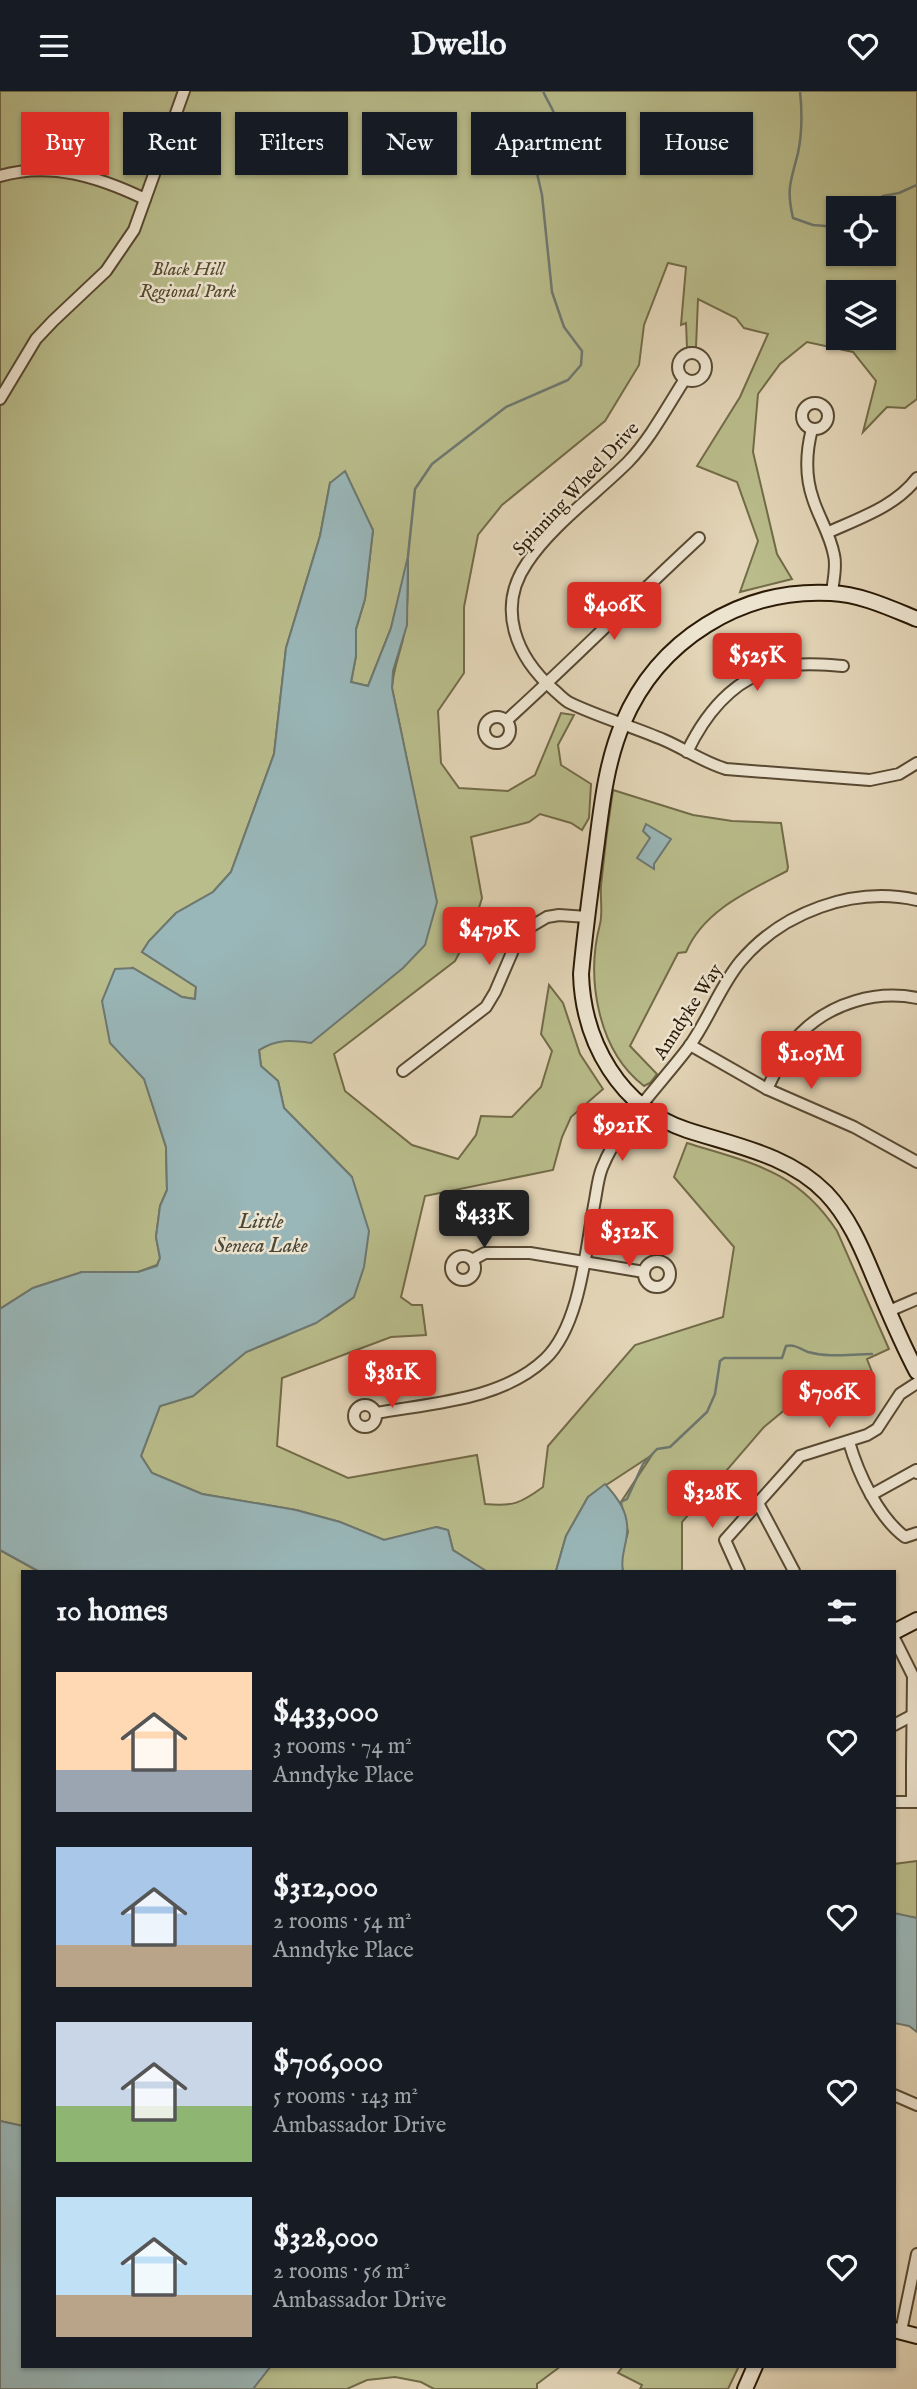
<!DOCTYPE html>
<meta charset="utf-8">
<style>
body{margin:0;font-family:"IM FELL English",serif;background:#20242c;color:#f1f3f6;height:100vh;display:flex;flex-direction:column;font-size:26px;white-space:nowrap}
*{box-sizing:border-box;margin:0}
p{font-size:23px;color:#9ea1a6}
.icon{flex:none;width:38px;height:38px;fill:none;stroke:currentColor;stroke-width:2;stroke-linecap:round;stroke-linejoin:round}
.map{position:relative;flex:1;overflow:hidden}
.sheet{position:absolute;left:21px;top:1479px;width:875px;height:798px;display:flex;flex-direction:column;background:#171b24;border-radius:0px;box-shadow:0 2px 5px #0004}
.sheet>*{flex:none}
.top-card{position:absolute;left:21px;top:21px;width:875px;height:63px;display:flex;gap:14px}
.buttons{position:absolute;left:826px;top:105px;display:grid;gap:14px}
.buttons a{display:grid;place-items:center;width:70px;height:70px;border-radius:0px;background:#171b24;box-shadow:0 2px 5px #0004;font-size:35px}
.price{position:absolute;translate:-50% -60px;padding:0 16px;border-radius:7px;background:#d93025;color:#fff;font-size:23px;line-height:46px;filter:drop-shadow(0 2px 4px #0008)}
.price::after{content:'';position:absolute;left:50%;top:42px;width:21px;height:16px;margin-left:-10px;background:inherit;clip-path:polygon(0 0,100% 0,50% 100%)}
.price.on{background:#222;color:#fff}
ul{padding:0;list-style:none}
li{display:flex;align-items:center;gap:21px;height:175px;padding:0 35px}
li span{display:grid;place-items:center;flex:none;width:196px;height:140px;border-radius:0px;color:#555}
li>.icon{margin-inline-start:auto}
span .icon{width:84px;height:84px;fill:#fffc;stroke-width:1}
li b{font-size:30px}
h2{display:flex;justify-content:space-between;align-items:center;height:84px;padding:0 35px;font-size:30px}
.pill{padding:0 24px;border-radius:0px;background:#171b24;box-shadow:0 2px 5px #0004;font-size:24px;line-height:63px}
.pill.on{background:#d93025;color:#fff}
header{display:flex;justify-content:space-between;align-items:center;height:91px;padding:0 35px;background:#171b24;font-size:32px;font-weight:700}
.map>svg:first-child{display:block}
</style>
<header><svg class="icon" aria-label="menu" viewBox="0 0 24 24"><path d="M4 6h16M4 12h16M4 18h16"/></svg>Dwello<svg class="icon" aria-label="heart" viewBox="0 0 24 24"><path d="M12 20l-8-8c-3-5 5-10 8-4 3-6 11-1 8 4z"/></svg></header>
<div class="map">
<svg width="917" height="2298" viewBox="0 0 917 2298">
<rect width="100%" height="100%" fill="#e3d5b7"/>
<filter id="stains"><feTurbulence type="fractalNoise" baseFrequency=".00286" numOctaves="4"/><feColorMatrix values="0 0 0 0 .2 0 0 0 0 .09 0 0 0 0 .02 0 0 0 .5 -.17"/></filter>
<radialGradient id="worn" r=".72"><stop offset=".6" stop-color="#630" stop-opacity="0"/><stop offset="1" stop-color="#630" stop-opacity=".3"/></radialGradient>
<g fill="#b9bc8b" stroke="#726b48" stroke-width="2" fill-rule="evenodd">
<path d="M0,0H917V308L905,317L887,316L863,341L876,290L853,261L807,251L780,273L758,303L753,361L777,463L792,488L740,501L758,450L737,391L697,375L740,306L768,243L744,237L736,227L698,208L696,256H687L686,232L681,234L686,176L668,172L644,234L639,274L605,330L502,414L478,444L464,516V582L438,620L441,672L459,697L508,700L535,684L561,622L574,624L558,654L561,674L591,693L589,727L582,739L571,732L540,723L529,731L471,746L482,807L473,836L455,870L334,963L345,1000L412,1054L458,1068L476,1044L481,1025L512,1026L541,996L552,960L541,943L549,894L563,912L580,963L603,998L571,1026L562,1046L553,1079L425,1105L401,1206L412,1214H422L426,1244L391,1246L282,1287L277,1355L348,1387L477,1364L485,1413C513,1416 521,1412 543,1396L548,1355L635,1254L723,1226L734,1156L674,1086L687,1052C751,1072 797,1079 837,1140L889,1258L867,1268L872,1281L838,1303L787,1317L764,1336L682,1431V1480H623L620,1470L628,1441L621,1411L652,1364L588,1406L566,1445L556,1480H486L453,1459L448,1439L437,1436L384,1449L340,1431L296,1419L202,1403L152,1382L141,1365L160,1315L193,1305L246,1261L285,1245L316,1228L327,1225L354,1206L352,1086L284,1017L278,990L261,975L259,959L270,953L436,810L392,597C393,579 399,565 403,548C408,523 408,496 408,470L391,537L368,595L351,591L356,565V538L365,508L373,439L363,422L330,392L320,445L286,557L274,663L231,781L213,801L176,822L149,850L142,861L196,896L195,908L182,906L133,877L130,972L144,987L166,1056L167,1099L160,1115L156,1146L160,1167L157,1174L138,1181H82L33,1197L0,1218ZM838,117H884V163H838ZM838,201H884V247H838Z"/>
<path d="M613,699L693,724L732,730L781,732L788,776L787,780C749,800 704,819 686,861L678,862L630,955L657,983L650,992L644,995C597,959 586,886 600,833C603,822 600,807 601,795C604,763 608,731 613,699Z"/>
<path d="M0,1459L38,1480H23V2035L0,2030Z"/>
<path d="M917,1770V1827L897,1824L894,1822V1773Z"/>
<path d="M264,2275H561L537,2293V2298H434L421,2291L395,2286L367,2289L347,2298H244Z"/>
<path d="M623,2275H739L728,2298H640L642,2294L618,2282Z"/>
</g>
<g fill="#99b6b8" stroke="#6d7871" stroke-width="2">
<path d="M345,380L373,439L365,508L356,538V565L351,591L368,595L391,537L408,465L407,534L393,580L392,597L437,811L425,854L403,877L311,952C291,949 277,948 259,959L261,975L278,990L284,1017L352,1086L369,1140L364,1176L354,1206L316,1232L246,1261L193,1305L160,1315L141,1365L152,1382L202,1403L296,1419L340,1431L384,1449L436,1436L448,1439L453,1459L486,1480H38L0,1459V1218L33,1197L82,1181H138L157,1175L160,1167L156,1146L160,1115L167,1099L166,1056L144,988L110,952L102,910L115,878L133,877L182,906L195,908L196,896L142,861L149,850L176,822L213,801L231,781L274,663L286,557L320,445L330,392Z"/>
<path d="M646,733L671,748L654,773V778L637,767L650,747L643,740Z"/>
<path d="M605,1393C618,1407 629,1422 627,1442C626,1456 620,1466 623,1480H556L566,1445L588,1406Z"/>
<path d="M894,1822L917,1827V1941L909,1935L894,1932Z"/>
<path d="M0,2030L23,2035V2275H271L253,2298H0Z"/>
</g>
<g fill="none" stroke-linecap="round" stroke-linejoin="round">
<g stroke="#6d7871" stroke-width="2.5">
<path d="M800,0C802,19 802,43 798,62C791,90 786,97 793,127L813,134L838,136"/>
<path d="M865,117L883,105L899,102L917,94"/>
<path d="M408,465L415,398L432,373L506,316L568,289L581,274L582,260L564,236L552,201L542,104L531,56L536,48L553,44C563,29 549,15 543,0"/>
<path d="M621,1411L627,1408L643,1373L657,1358L670,1356L707,1321L715,1303L720,1270L724,1267H782L786,1255C795,1253 800,1258 808,1261C829,1267 850,1263 872,1263"/>
</g>
<g stroke="#584932" stroke-width="14">
<g id="street">
<path d="M0,85C50,70 99,86 145,108"/>
<circle cx="692" cy="276" r="14"/>
<path d="M685,288C667,316 651,347 628,371C596,403 551,435 527,472C496,517 516,566 554,599C559,603 564,609 570,612C599,626 634,636 664,649C685,658 703,671 726,678L870,689L899,683L917,672"/>
<path d="M0,308L36,248L53,230L106,180L134,139L184,0"/>
<circle cx="815" cy="325" r="13"/>
<path d="M812,338C806,361 805,385 813,408C819,427 830,443 834,464C837,476 833,490 832,502"/>
<path d="M829,441C860,427 896,415 917,387"/>
<circle cx="497" cy="639" r="13"/>
<path d="M507,629C572,570 634,507 699,447"/>
<path d="M687,661C708,617 742,578 795,574C811,572 827,574 843,575"/>
<path d="M690,954L767,998L854,1036L917,1071"/>
<path d="M403,980L486,916L495,901L517,850L530,836L547,826L559,824L587,826"/>
<path d="M767,998C777,978 786,957 801,942C831,912 876,899 917,907"/>
<circle cx="463" cy="1177" r="12"/>
<path d="M472,1169L485,1162H530L644,1181"/>
<circle cx="657" cy="1183" r="13"/>
<path d="M889,1220L917,1208"/>
<circle cx="365" cy="1325" r="11"/>
<path d="M376,1322C432,1312 502,1309 545,1268C581,1234 586,1155 595,1109C597,1098 598,1087 602,1077C619,1034 660,994 688,957C708,930 719,897 740,871C782,821 853,795 917,809"/>
<path d="M849,1351C858,1382 878,1426 905,1446L917,1442"/>
<path d="M871,1404L916,1379L917,1382"/>
<path d="M758,1412L794,1480"/>
<path d="M739,1480L725,1449L800,1365L867,1344L877,1338L900,1303L917,1292"/>
<path d="M894,1547L913,1585L912,1675H917"/>
<path d="M894,1634L913,1624"/>
<path d="M894,1711H916"/>
<path d="M912,1711V1675"/>
<path d="M894,2004L917,2014"/>
<path d="M901,2240L917,2163"/>
</g>
</g>
<g stroke="#2a1a06" stroke-width="18">
<g id="secondary">
<path d="M917,528C890,517 860,503 831,502C741,497 658,549 623,632C607,669 602,711 597,751C591,795 585,839 581,883C583,951 620,1017 687,1039C736,1055 789,1064 826,1102C848,1125 861,1155 873,1184C887,1217 900,1249 917,1281"/>
<path d="M894,1541L917,1529"/>
<path d="M894,2239L917,2245"/>
<path d="M745,2298L755,2275"/>
</g>
</g>
<use href="#street" stroke="#ede4d0" stroke-width="10"/>
<use href="#secondary" stroke="#ede4d0" stroke-width="14"/>
</g>
<g text-anchor="middle" stroke-width="5" stroke-linejoin="round" paint-order="stroke">
<g font-size="19" font-style="italic" fill="#554b2e" stroke="#ede4d0">
<text x="188" y="184">Black Hill<tspan x="188" dy="22">Regional Park</tspan></text>
</g>
<g font-size="19" fill="#2a1a06" stroke="#ede4d0">
<text transform="translate(575 397) rotate(-47)" y="7">Spinning Wheel Drive</text>
<text transform="translate(687 920) rotate(-57)" y="7">Anndyke Way</text>
</g>
<g font-size="21" font-style="italic" fill="#4b493b" stroke="#ede4d0">
<text x="261" y="1137">Little<tspan x="261" dy="24">Seneca Lake</tspan></text>
</g>
</g>
<rect width="100%" height="100%" filter="url(#stains)"/>
<rect width="100%" height="100%" fill="url(#worn)"/>
</svg>
<div class="buttons">
<a><svg class="icon" aria-label="locate" viewBox="0 0 24 24"><circle cx="12" cy="12" r="6"/><path d="M12 2v4M12 18v4M2 12h4M18 12h4"/></svg></a>
<a><svg class="icon" aria-label="layers" viewBox="0 0 24 24"><path d="M12 4l9 5-9 5-9-5zM3 14l9 5 9-5"/></svg></a>
</div>
<b class="price" style="left:614px;top:551px">$406K</b>
<b class="price" style="left:757px;top:602px">$525K</b>
<b class="price" style="left:489px;top:876px">$479K</b>
<b class="price" style="left:811px;top:1000px">$1.05M</b>
<b class="price" style="left:622px;top:1072px">$921K</b>
<b class="price on" style="left:484px;top:1159px">$433K</b>
<b class="price" style="left:629px;top:1178px">$312K</b>
<b class="price" style="left:392px;top:1319px">$381K</b>
<b class="price" style="left:829px;top:1339px">$706K</b>
<b class="price" style="left:712px;top:1439px">$328K</b>
<div class="top-card">
<a class="pill on">Buy</a>
<a class="pill">Rent</a>
<a class="pill">Filters</a>
<a class="pill">New</a>
<a class="pill">Apartment</a>
<a class="pill">House</a>
</div>
<section class="sheet">
<h2>10 homes<svg class="icon" aria-label="filters" viewBox="0 0 24 24"><path d="M4 7h16M4 17h16"/><circle cx="9" cy="7" r="2"/><circle cx="15" cy="17" r="2"/></svg></h2>
<ul>
<li><span style="background:linear-gradient(#ffd9b3 70%,#9aa5b1 0)"><svg class="icon" aria-label="home" viewBox="0 0 24 24"><path d="M3 11l9-7 9 7M6 9v11h12V9"/></svg></span><div><b>$433,000</b><p>3 rooms · 74 m²</p><p>Anndyke Place</p></div><svg class="icon" aria-label="heart" viewBox="0 0 24 24"><path d="M12 20l-8-8c-3-5 5-10 8-4 3-6 11-1 8 4z"/></svg></li>
<li><span style="background:linear-gradient(#a9c7e8 70%,#b9a48a 0)"><svg class="icon" aria-label="home" viewBox="0 0 24 24"><path d="M3 11l9-7 9 7M6 9v11h12V9"/></svg></span><div><b>$312,000</b><p>2 rooms · 54 m²</p><p>Anndyke Place</p></div><svg class="icon" aria-label="heart" viewBox="0 0 24 24"><path d="M12 20l-8-8c-3-5 5-10 8-4 3-6 11-1 8 4z"/></svg></li>
<li><span style="background:linear-gradient(#c9d6e8 60%,#8fb573 0)"><svg class="icon" aria-label="home" viewBox="0 0 24 24"><path d="M3 11l9-7 9 7M6 9v11h12V9"/></svg></span><div><b>$706,000</b><p>5 rooms · 143 m²</p><p>Ambassador Drive</p></div><svg class="icon" aria-label="heart" viewBox="0 0 24 24"><path d="M12 20l-8-8c-3-5 5-10 8-4 3-6 11-1 8 4z"/></svg></li>
<li><span style="background:linear-gradient(#bfe0f5 70%,#b9a48a 0)"><svg class="icon" aria-label="home" viewBox="0 0 24 24"><path d="M3 11l9-7 9 7M6 9v11h12V9"/></svg></span><div><b>$328,000</b><p>2 rooms · 56 m²</p><p>Ambassador Drive</p></div><svg class="icon" aria-label="heart" viewBox="0 0 24 24"><path d="M12 20l-8-8c-3-5 5-10 8-4 3-6 11-1 8 4z"/></svg></li>
</ul>
</section>
</div>
